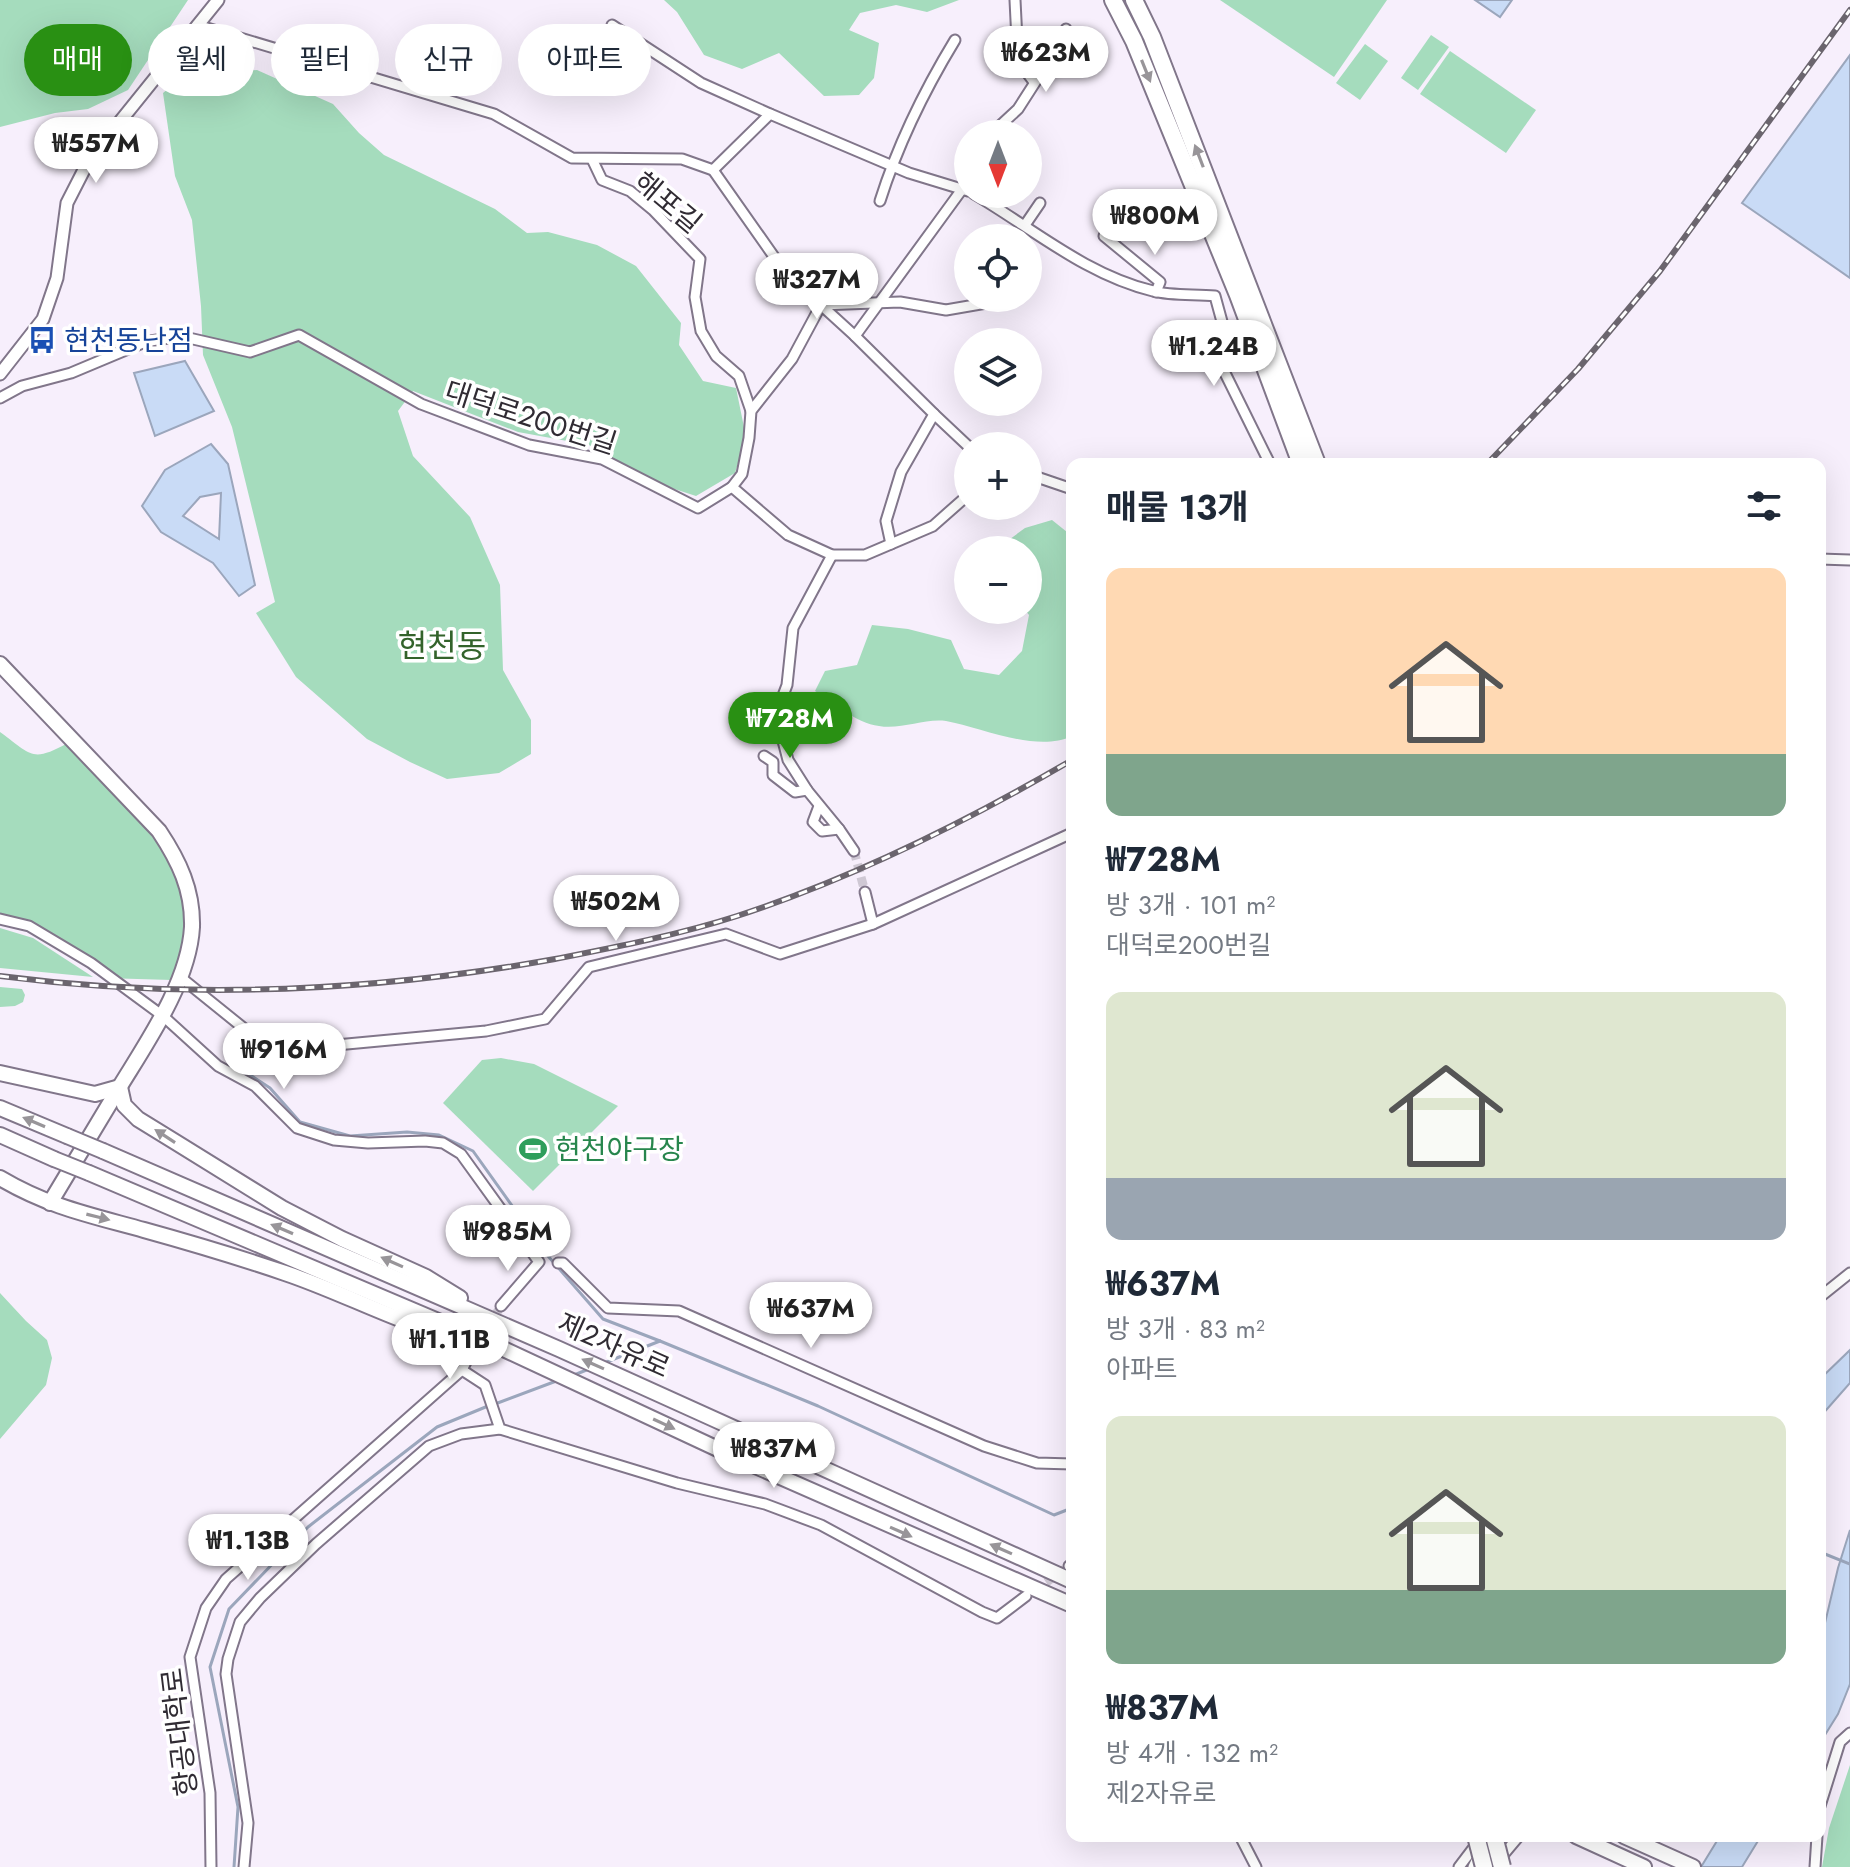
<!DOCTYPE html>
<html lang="ko">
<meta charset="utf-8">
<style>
body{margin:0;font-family:Jost,"Noto Sans KR",sans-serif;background:#f2f2f3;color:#1f2937;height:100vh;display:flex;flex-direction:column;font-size:30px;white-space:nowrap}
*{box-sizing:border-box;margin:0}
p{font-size:26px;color:#747a83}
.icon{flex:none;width:44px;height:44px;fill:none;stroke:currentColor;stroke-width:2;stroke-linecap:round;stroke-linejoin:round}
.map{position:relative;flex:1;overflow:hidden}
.sheet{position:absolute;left:1066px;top:458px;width:760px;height:1384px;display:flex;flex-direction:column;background:#fff;border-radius:16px;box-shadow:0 8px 32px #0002}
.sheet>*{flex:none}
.banner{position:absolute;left:24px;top:24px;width:760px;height:72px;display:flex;gap:16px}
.needle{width:52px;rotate:180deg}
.buttons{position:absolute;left:954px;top:120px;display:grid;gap:16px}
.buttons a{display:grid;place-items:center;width:88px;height:88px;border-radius:50%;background:#fff;box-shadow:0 8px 32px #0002;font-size:40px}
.price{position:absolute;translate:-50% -68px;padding:0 18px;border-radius:28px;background:#fff;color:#222;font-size:26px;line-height:52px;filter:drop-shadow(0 2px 4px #0008)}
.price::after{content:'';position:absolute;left:50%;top:48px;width:24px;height:18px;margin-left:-12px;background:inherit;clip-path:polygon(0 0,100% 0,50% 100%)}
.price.on{background:#299013;color:#fff}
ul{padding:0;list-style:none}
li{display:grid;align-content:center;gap:16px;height:424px;padding:0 40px}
li span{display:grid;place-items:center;height:248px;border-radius:16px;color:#555}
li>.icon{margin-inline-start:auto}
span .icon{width:144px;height:144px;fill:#fffc;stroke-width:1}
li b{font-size:34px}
h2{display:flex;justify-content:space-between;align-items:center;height:96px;padding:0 40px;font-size:34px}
.chip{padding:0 28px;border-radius:36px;background:#fff;box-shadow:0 8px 32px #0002;font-size:28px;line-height:72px}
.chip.on{background:#299013;color:#fff}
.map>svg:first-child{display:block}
</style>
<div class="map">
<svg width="1850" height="1867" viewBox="0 0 1850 1867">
<rect width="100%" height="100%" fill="#f7effc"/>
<g fill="#a5dcbd">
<path d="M0,0H188L128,90L88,109L55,113L0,127Z"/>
<path d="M664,0H959L927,12L896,5L860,13L849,30L879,43L874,78L859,95L824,96L779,53L742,69L704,55L677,12Z"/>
<path d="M1220,0H1387L1334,77Z"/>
<path d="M1431,35L1449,47L1418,90L1401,78Z"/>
<path d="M1365,44L1388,61L1360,100L1336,83Z"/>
<path d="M1450,51L1536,110L1506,153L1420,94Z"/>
<path d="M257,70L333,104L359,133L384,155L495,209L527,233L548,232L597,245L636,266L681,323L679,345L703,381L736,388L746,437L735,473L696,496L656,483L589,445L518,432L413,391L398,411L413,456L470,517L500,585L503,670L531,720V754L499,773L447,779L410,762L367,739L296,677L256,613L275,602L232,427L203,355L201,306L192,220L175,176L163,93L185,75Z"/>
<path d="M1052,520L1072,536V736C1037,753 983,728 946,721C925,718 901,730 879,726C856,723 833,703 815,691L825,671L857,665L872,625L908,629L951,640L964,669L999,675L1022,651L1029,615L1025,610H1028V550H995L1025,528Z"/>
<path d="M0,732C32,755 31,763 68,743C113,791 197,860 187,932C185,948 177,965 172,980L103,978L81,956L31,930L0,917Z"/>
<path d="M0,928L33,938L93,977L0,968Z"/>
<path d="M0,987L22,989L25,995L23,1002L15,1006L0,1007Z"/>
<path d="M501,1058L534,1064L618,1106L533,1191L443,1103L482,1060Z"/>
<path d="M0,1293L26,1321L47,1340L52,1358L46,1385L0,1439Z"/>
<path d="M1850,1765V1867H1822L1829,1828Z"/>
</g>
<g fill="#c9dbf6" stroke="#9ba6bc" stroke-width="2" fill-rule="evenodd">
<path d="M1475,0H1512L1500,17Z"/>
<path d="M1850,55V278L1742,203Z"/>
<path d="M185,361L214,411L155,436L134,373Z"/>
<path d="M211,444L228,464L255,585L239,596L213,563L161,532L142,506L165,470ZM221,493L219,539L183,516L200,497Z"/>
<path d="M1850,1350V1383L1820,1417V1379Z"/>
<path d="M1850,1530V1684L1838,1714L1820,1743V1644L1838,1568Z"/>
<path d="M1720,1836H1761L1742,1867H1701Z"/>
</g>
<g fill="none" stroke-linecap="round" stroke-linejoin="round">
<g stroke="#9ba6bc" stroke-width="3">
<path d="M229,1061L270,1088L300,1122L350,1136L407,1132L439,1135L473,1151L548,1256L603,1319L660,1341"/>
<path d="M604,1363L660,1341L818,1406L1054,1515L1072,1508"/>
<path d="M574,1375L589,1369"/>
<path d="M495,1404L559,1380"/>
<path d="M1820,1552L1850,1564"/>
<path d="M234,1867L238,1807L210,1667L229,1609L308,1527L437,1427L488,1406"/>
</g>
<g stroke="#cfc8d4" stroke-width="9" stroke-dasharray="9 4.5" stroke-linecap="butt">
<path d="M854,851L865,892"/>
<path d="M467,1360L501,1306"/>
<path d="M1035,1590L1069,1566"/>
</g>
<g stroke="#81768a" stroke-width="13">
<g id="minor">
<path d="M1015,0L1018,61L1034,82"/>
<path d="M197,25L494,114L572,158L682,159L713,170L770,114L909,173L968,191"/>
<path d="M612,25L701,83L770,114"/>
<path d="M991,134L1018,109L1061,42L1066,29"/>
<path d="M592,159L602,180L630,191L653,210L700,259L695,297L701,331L716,356L739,376L751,411"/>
<path d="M713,170L796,288L821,305L900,302L946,310L998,301"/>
<path d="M974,194C1032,228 1086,275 1153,291C1172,296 1195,294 1215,296L1227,340L1222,367L1270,464"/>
<path d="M880,201C898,144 924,91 955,40"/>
<path d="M1025,225L1040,203"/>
<path d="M1104,236L1160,282L1156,292"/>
<path d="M0,398L22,386L71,373L145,342L180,336L250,352L299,335L421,404L529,445L602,459L698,508L732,487L788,535L832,555H865L933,526L968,495"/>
<path d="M934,414L968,446"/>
<path d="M1028,474L1072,489"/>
<path d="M732,487L742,474L749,438L751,411L792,359L821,305L855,336"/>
<path d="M891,544L886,521L901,472L934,414L855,336L963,188L968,175"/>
<path d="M832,555L793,628L787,685L776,714L788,760L807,790L839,829L854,851"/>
<path d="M1820,559L1850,560"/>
<path d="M764,756L773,762V775L795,792L807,790"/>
<path d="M819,806L813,822L822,831L839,829"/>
<path d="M865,892L873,924"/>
<path d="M0,919L29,926L91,963L163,1016L218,1066L255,1086L297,1128L334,1140L368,1143L425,1141L443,1143L461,1154L539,1262L501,1306"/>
<path d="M179,976L272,1051L486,1031L545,1019L589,967L726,934L780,954L873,924L1072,833"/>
<path d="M558,1263H563L608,1308L679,1311L984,1446L1037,1463L1072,1464"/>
<path d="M1820,1297L1850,1273"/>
<path d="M467,1360L462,1370L485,1385L500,1429L677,1483L765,1504L821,1525L982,1612L997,1618L1026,1596"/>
<path d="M1069,1566L1072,1564"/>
<path d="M1820,1806L1840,1742L1850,1733"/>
<path d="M1240,1836L1256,1867"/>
<path d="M211,1867L210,1793L190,1657L206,1608L226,1579L462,1370"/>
<path d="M244,1867L248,1823L226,1674L228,1659L240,1622L260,1598L316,1544L429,1446L461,1434L500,1429"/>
<path d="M1459,1867L1478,1842"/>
<path d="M1473,1867L1488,1836"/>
<path d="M1493,1867L1519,1836"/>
<path d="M1815,1867L1817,1836"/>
</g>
</g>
<g stroke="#81768a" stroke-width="15">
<path id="tertiary" d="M0,374L43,319L57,278L67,203L89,160L218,0"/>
</g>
<g stroke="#81768a" stroke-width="18">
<g id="trunk">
<path d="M0,664L159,831C179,861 193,890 192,927C189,982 147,1042 119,1088C96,1126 73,1165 50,1203"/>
<path d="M0,1073L95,1094L120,1087L124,1105L138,1119L177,1143L282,1208L342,1239L426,1277L460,1298"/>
<path d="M0,1108L67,1136"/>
<path d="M0,1135L54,1159"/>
<path d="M103,1151L559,1349L1072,1581"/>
<path d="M89,1173L497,1346L735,1457L1072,1605"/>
<path d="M0,1178C49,1207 90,1215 144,1230C191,1243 238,1257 285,1273C345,1293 401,1325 463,1339"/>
<path d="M1576,1836L1644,1867"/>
<path d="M1624,1836L1693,1867"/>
</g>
</g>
<g stroke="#81768a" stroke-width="20">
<g id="motorway">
<path d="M1113,0L1134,41L1238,295L1301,464"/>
<path d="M1134,0L1152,37L1317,464"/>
</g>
</g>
<use href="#minor" stroke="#fff" stroke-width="9"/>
<use href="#tertiary" stroke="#fff" stroke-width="11"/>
<use href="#trunk" stroke="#fff" stroke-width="14"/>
<use href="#motorway" stroke="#fff" stroke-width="16"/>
<g stroke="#6b656e" stroke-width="6">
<g id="rail">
<path d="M1487,464L1578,369L1660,271L1850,10"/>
<path d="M0,976C185,1000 372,992 555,959C616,947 678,935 737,916C854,878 966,822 1072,760"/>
</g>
</g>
<use href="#rail" stroke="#fff" stroke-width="3" stroke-dasharray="9" stroke-linecap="butt"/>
<g stroke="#81768a" stroke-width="18" stroke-linecap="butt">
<g id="trunk-bridge">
<path d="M67,1136L103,1151"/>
<path d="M54,1159L89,1173"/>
</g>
</g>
<g stroke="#81768a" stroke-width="20" stroke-linecap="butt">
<g id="motorway-bridge">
<path d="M1476,1836L1484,1867"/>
<path d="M1494,1836L1502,1867"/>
</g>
</g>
<use href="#trunk-bridge" stroke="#fff" stroke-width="14"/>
<use href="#motorway-bridge" stroke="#fff" stroke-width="16"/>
</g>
<defs><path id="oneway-solid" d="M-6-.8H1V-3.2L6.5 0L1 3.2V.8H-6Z" transform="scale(2)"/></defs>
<g fill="#989599">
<use href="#oneway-solid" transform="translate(1146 71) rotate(68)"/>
<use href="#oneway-solid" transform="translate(1199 156) rotate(-111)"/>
<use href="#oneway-solid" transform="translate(34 1122) rotate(-157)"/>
<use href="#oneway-solid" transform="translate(165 1136) rotate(-147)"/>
<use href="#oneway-solid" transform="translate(98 1217) rotate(14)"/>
<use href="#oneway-solid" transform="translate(282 1229) rotate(-157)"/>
<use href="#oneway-solid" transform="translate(392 1262) rotate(-156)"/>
<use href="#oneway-solid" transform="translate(593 1364) rotate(-156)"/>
<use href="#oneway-solid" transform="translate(664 1424) rotate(25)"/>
<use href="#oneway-solid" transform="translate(901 1532) rotate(24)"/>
<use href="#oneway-solid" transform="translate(1001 1549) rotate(-156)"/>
</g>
<defs>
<g id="bus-bare" transform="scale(2.16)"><path d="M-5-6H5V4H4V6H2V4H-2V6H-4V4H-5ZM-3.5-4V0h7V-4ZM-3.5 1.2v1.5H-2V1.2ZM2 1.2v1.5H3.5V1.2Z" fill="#1a4fb4" stroke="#fff" stroke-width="2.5" paint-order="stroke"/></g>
<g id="stadium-bare" transform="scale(2.16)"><path d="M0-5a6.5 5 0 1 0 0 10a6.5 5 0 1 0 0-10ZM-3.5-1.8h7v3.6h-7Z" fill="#2e9e5b" stroke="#fff" stroke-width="2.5" paint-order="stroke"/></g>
</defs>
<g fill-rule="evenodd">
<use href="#bus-bare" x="42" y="340"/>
<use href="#stadium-bare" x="533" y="1149"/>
</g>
<g text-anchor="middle" stroke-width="7" stroke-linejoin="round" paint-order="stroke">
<g font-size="28" fill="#302b33" stroke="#fff">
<text transform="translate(668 202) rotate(40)" y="10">해포길</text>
<text transform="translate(531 417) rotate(18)" y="10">대덕로200번길</text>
<text transform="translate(614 1345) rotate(24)" y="10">제2자유로</text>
<text transform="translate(179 1732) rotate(-97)" y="10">항공대학로</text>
</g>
<g font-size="28" fill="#164399" stroke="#fff" text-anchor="start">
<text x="64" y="350">현천동난점</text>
</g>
<g font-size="28" fill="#27864d" stroke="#fff" text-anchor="start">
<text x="555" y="1159">현천야구장</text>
</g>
<g font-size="32" fill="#33632b" stroke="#fff">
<text x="442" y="657">현천동</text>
</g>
</g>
</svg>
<div class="buttons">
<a><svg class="needle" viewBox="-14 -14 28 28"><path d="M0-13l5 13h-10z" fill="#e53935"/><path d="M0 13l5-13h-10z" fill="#747a83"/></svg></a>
<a><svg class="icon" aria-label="locate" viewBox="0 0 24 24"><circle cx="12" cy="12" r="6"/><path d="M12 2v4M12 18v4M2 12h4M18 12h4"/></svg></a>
<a><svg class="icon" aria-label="layers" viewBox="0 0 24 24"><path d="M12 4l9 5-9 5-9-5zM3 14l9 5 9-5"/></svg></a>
<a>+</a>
<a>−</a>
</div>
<b class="price" style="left:1046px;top:94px">₩623M</b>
<b class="price" style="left:96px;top:185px">₩557M</b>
<b class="price" style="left:1155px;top:257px">₩800M</b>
<b class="price" style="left:817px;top:321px">₩327M</b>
<b class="price" style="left:1214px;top:388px">₩1.24B</b>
<b class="price on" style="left:790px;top:760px">₩728M</b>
<b class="price" style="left:616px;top:943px">₩502M</b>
<b class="price" style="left:284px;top:1091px">₩916M</b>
<b class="price" style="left:508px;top:1273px">₩985M</b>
<b class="price" style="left:811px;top:1350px">₩637M</b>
<b class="price" style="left:450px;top:1381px">₩1.11B</b>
<b class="price" style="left:774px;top:1490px">₩837M</b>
<b class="price" style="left:248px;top:1582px">₩1.13B</b>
<div class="banner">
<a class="chip on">매매</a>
<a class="chip">월세</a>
<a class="chip">필터</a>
<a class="chip">신규</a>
<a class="chip">아파트</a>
</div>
<section class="sheet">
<h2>매물 13개<svg class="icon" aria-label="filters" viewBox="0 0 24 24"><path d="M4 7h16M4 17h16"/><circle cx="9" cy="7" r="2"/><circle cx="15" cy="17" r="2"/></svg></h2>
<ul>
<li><span style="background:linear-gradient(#ffd9b3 75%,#7fa58c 0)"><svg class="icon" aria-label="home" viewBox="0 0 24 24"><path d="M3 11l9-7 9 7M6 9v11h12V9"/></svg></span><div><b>₩728M</b><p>방 3개 · 101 m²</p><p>대덕로200번길</p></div></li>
<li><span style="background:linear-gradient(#dfe7d0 75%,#9aa5b1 0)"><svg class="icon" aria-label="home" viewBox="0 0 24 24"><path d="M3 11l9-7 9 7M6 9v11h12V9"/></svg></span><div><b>₩637M</b><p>방 3개 · 83 m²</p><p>아파트</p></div></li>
<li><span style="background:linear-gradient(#dfe7d0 70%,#7fa58c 0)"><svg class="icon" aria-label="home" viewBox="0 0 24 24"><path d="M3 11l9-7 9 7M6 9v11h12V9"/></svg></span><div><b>₩837M</b><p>방 4개 · 132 m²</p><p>제2자유로</p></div></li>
</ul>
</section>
</div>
